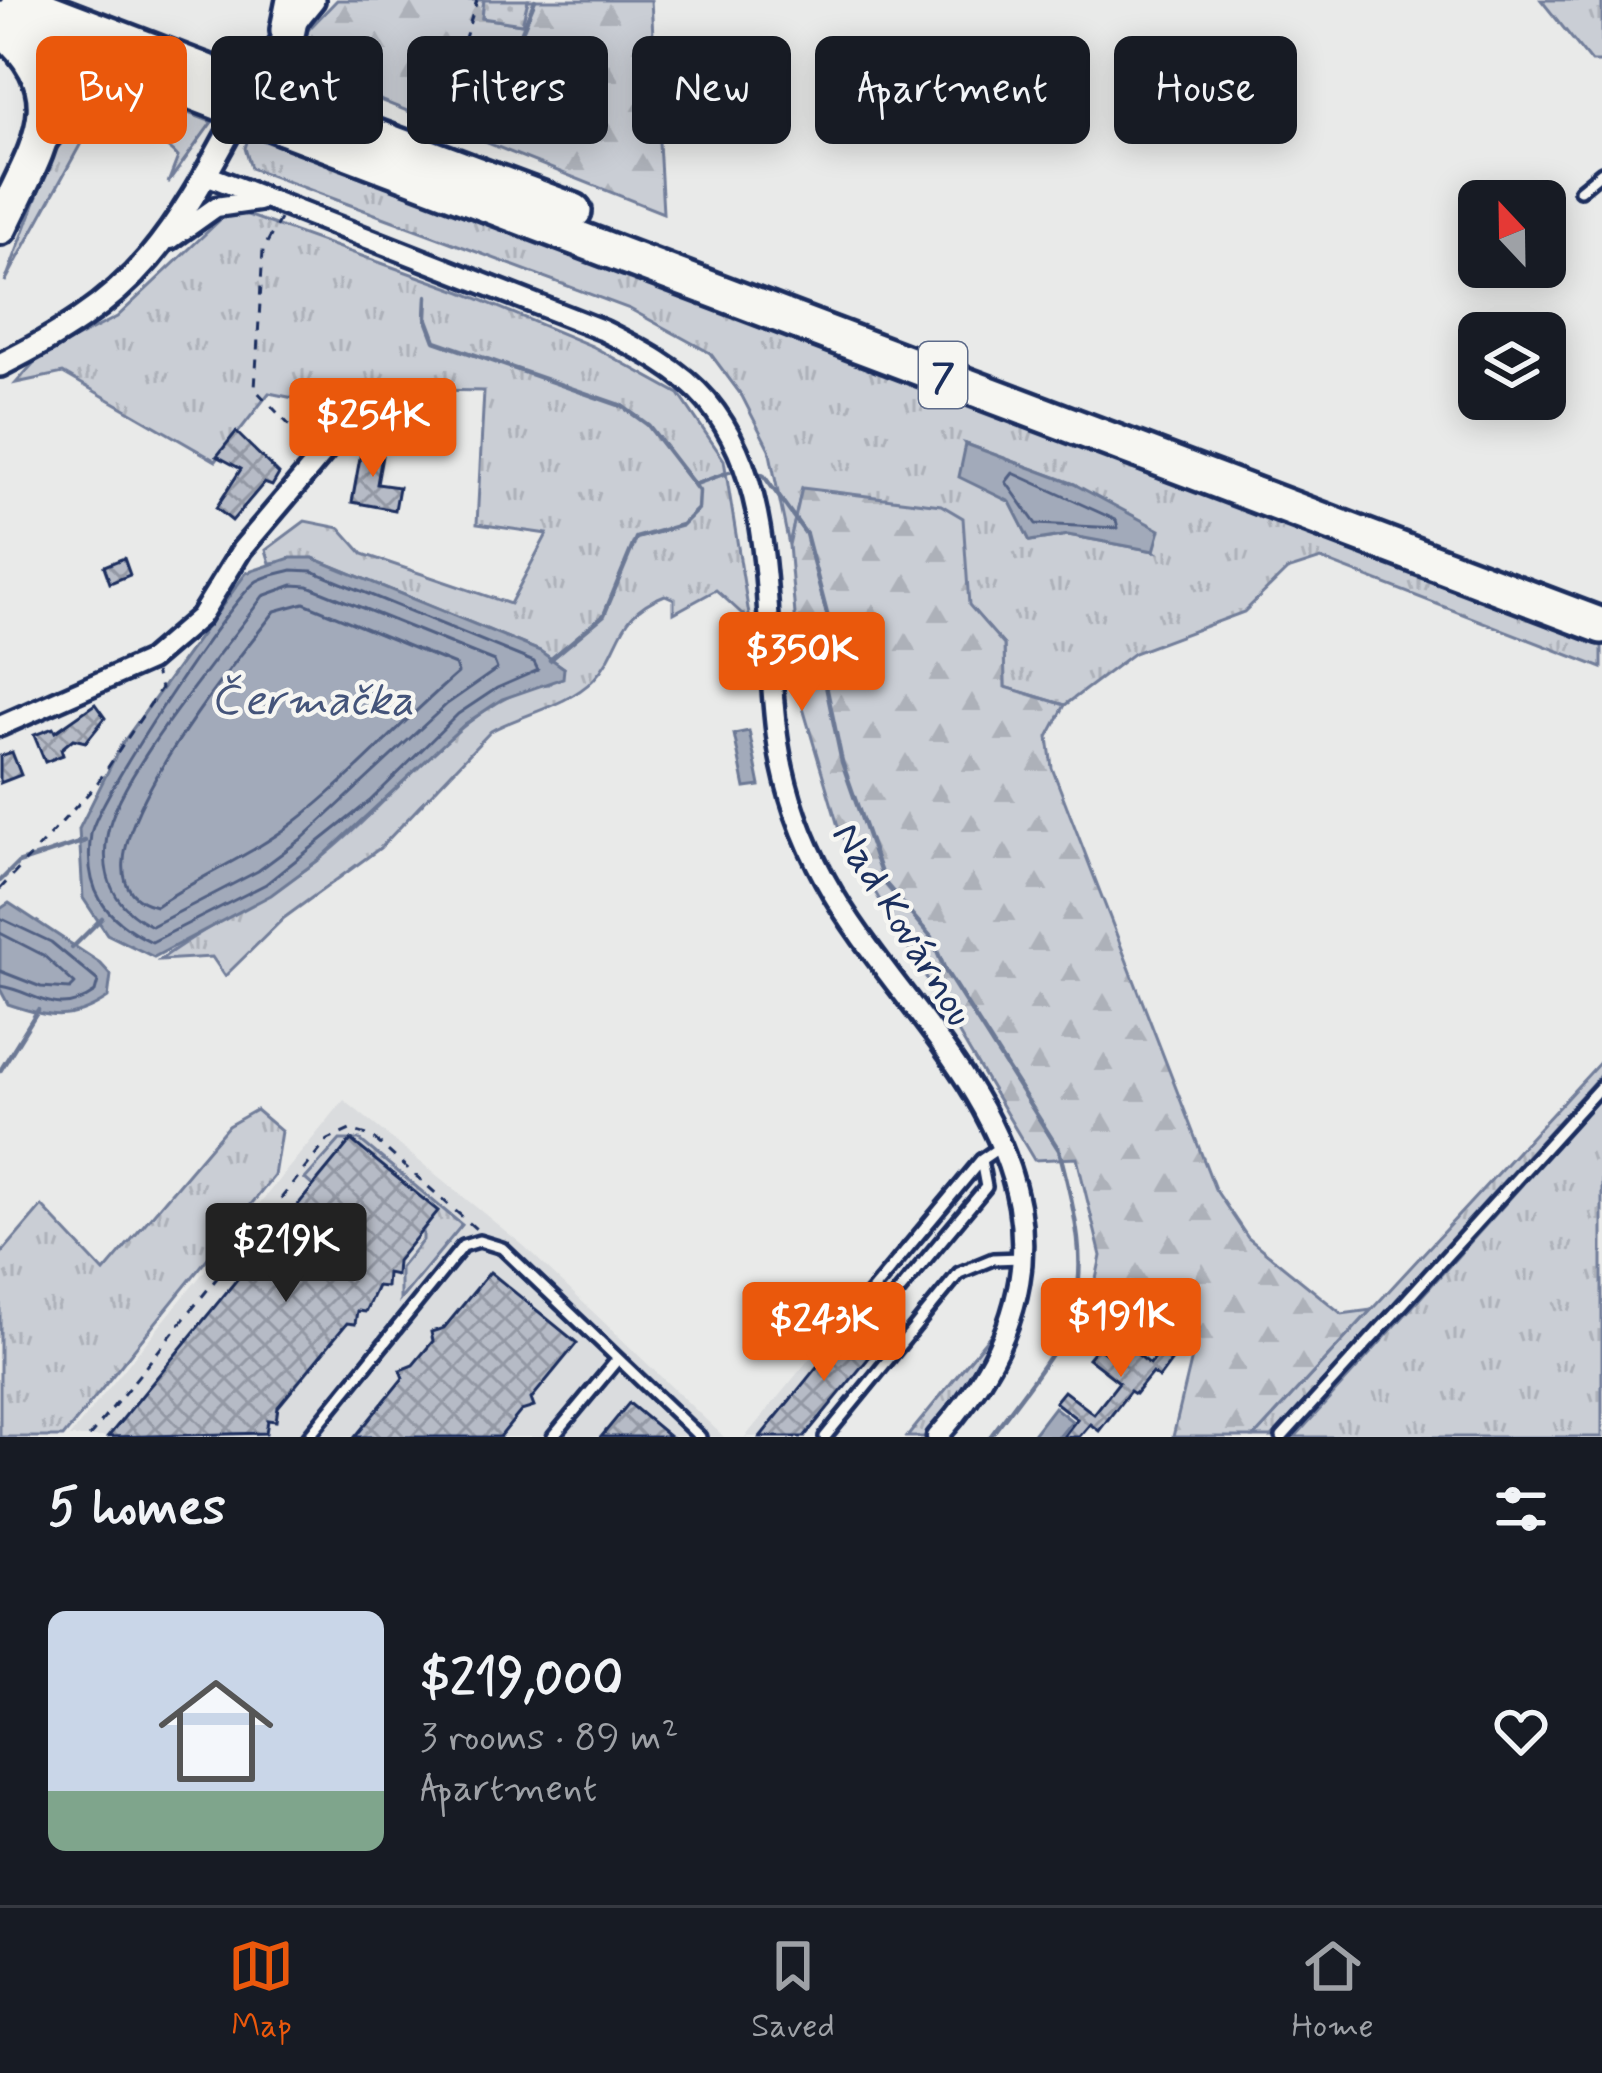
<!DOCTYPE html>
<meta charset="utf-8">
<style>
body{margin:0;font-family:Mynerve,sans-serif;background:#20242c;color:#f1f3f6;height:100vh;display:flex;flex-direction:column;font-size:45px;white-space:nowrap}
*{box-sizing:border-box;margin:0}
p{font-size:39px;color:#9ea1a6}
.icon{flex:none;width:66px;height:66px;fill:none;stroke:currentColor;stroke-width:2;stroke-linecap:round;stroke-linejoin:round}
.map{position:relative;height:1437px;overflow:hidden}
.side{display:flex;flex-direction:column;background:#171b24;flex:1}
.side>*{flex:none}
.hud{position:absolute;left:36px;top:36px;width:1530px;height:108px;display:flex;gap:24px}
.needle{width:78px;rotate:338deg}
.tools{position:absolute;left:1458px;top:180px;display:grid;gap:24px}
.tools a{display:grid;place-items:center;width:108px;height:108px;border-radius:18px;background:#171b24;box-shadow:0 6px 30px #0003;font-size:60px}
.price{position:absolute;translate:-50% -102px;padding:0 27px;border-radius:12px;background:#ea580c;color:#fff;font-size:39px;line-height:78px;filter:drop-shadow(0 3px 6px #0008)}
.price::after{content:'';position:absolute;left:50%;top:72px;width:36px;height:27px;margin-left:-18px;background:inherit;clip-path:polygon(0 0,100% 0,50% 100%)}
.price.on{background:#222;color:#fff}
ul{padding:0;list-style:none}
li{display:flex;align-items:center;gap:36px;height:300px;padding:0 48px}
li+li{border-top:3px solid #363941}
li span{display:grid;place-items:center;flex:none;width:336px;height:240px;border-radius:18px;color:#555}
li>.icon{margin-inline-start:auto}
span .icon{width:144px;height:144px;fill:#fffc;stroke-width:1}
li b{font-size:51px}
h2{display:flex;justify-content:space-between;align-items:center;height:144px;padding:0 48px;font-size:51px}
.pill{padding:0 42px;border-radius:18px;background:#171b24;box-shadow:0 6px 30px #0003;font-size:42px;line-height:108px}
.pill.on{background:#ea580c;color:#fff}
.dock{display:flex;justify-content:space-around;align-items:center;height:168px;border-top:3px solid #363941;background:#171b24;font-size:33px;color:#9ea1a6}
.dock a{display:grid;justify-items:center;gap:6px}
.dock .on{color:#ea580c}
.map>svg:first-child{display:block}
</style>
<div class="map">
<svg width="1602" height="1437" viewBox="0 0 1602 1437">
<defs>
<pattern id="grass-tufts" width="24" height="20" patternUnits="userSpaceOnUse" patternTransform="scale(3)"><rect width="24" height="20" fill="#caced5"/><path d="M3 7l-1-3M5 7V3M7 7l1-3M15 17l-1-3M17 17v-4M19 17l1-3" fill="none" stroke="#adb1b9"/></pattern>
<pattern id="forest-firs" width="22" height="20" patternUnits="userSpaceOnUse" patternTransform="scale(3)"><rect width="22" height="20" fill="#caced5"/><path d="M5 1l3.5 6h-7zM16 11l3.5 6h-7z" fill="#adb1b9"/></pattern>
<pattern id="garden-dots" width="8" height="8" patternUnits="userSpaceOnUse" patternTransform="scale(3)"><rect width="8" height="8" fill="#caced5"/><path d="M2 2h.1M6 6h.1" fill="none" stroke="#adb1b9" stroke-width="1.8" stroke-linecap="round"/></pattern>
<pattern id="building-cross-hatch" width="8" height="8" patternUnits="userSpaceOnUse" patternTransform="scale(3)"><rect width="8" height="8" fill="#b6bbc6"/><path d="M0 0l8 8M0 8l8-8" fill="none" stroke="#9398a4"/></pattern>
</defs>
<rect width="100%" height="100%" fill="#e9eae9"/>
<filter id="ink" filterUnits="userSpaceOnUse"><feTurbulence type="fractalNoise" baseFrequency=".00833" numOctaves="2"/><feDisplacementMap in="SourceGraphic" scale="24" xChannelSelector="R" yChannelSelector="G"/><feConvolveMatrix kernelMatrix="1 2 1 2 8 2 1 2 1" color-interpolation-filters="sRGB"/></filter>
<g filter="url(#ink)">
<g fill="#dadcde">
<path d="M344,1100L524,1246L724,1437H69Z"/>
<path d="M854,1321L881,1343L804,1437H745L829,1335L838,1341Z"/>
</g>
<g fill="url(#grass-tufts)" stroke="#727e9a" stroke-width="3" fill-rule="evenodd">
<path d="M1541,0H1602V62H1591Z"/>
<path d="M136,93L212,122L168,183L178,157C160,135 110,124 85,136L5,282L66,119L90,103Z"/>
<path d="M251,129L1602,644V668L1321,559L1287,570L1244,612L1134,653L1065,705L1005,687L1004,645L969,605L802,488L789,545L769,449L742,396L710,353L630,309L251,168L245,148ZM966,444L1075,484L1154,551L1068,535L1030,541L1011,502Z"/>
<path d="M239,212L462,292L592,346L679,394L724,460L750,621L716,590L674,613V599L665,595C614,614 624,647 593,680C567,706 522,714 491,731L380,848L284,918L225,976L212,957L160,960C212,921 273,895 324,856C387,808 472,691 549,684L564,668L540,651L313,558L270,563L266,550L305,521L340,528L363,554L510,604L547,534L477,524L484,391L381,389L361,428L303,400L269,393L216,461L63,373L16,383L39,357L117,317L222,218Z"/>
<path d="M1602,1060V1073L1272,1437H1254Z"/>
<path d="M1602,1096V1437H1295Z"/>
<path d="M256,1110L281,1131L274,1176L63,1437H0V1255L42,1206L104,1272L228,1126Z"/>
<path d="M340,1140H360L462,1225L400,1300V1268L423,1240V1230L437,1211L351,1141L313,1186L305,1179Z"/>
<path d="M995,1329L960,1394L924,1437H907Z"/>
</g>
<g fill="url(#forest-firs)" stroke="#727e9a" stroke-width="3">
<path d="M337,0H484L482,18L522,24L528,0H651L663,213L279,60Z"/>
<path d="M802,488L941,505L963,518L969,605L1004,645L1005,687L1065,705L1048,737L1052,768L1215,1189L1248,1238L1342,1314L1371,1310L1254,1437H1173L1199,1328L1142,1288L1092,1298L1101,1256L1077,1158L1034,1160L840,833L803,708L789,545Z"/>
</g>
<path fill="url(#garden-dots)" stroke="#727e9a" stroke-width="3" d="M484,0H528L522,24L482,18Z"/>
<g fill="#a2aaba" stroke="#6c7995" stroke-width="3">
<path d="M966,444L1074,484L1160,530L1154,551L1068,535L1030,541L1010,502L959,477Z"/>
<path d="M290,558H313L540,651L564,668L563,678L502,699L465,724L321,858L271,895L154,957L107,934L83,898L79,829L121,745L246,573Z"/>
<path d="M749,731L760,786L745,788L734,734Z"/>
<path d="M9,903L100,963L111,975L108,998C71,1023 50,1018 8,1004L0,989V909Z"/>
<path d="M1054,1407L1072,1421L1059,1437H1031Z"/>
</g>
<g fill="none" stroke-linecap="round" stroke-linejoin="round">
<g stroke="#516083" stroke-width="3">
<path d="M1013,473L1116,520L1118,528L1036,524L1006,482Z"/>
<path d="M292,570L312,571L534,662L538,670L497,688L458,714L370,801L266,884L152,942C104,919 83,890 91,834C96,801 231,598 257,581C267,575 281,573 292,570Z"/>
<path d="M293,585L308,586L494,661L497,669L447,704L304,837L258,871L152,926C115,908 100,879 107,836C116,776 224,651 263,596Z"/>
<path d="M304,603L455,665L458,673C402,721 352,778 292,824C250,856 201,875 156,906C47,882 246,650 275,611Z"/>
<path d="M0,918L51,942L98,981L95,992C55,1020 36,991 0,986"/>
<path d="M0,933L43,955L75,984L70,989L41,987L0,971"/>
</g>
<g stroke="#6c7995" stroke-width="4.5">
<path d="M503,77L535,0"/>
<path d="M427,296L426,317L435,341L622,406L648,425L699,491L698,509L682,525L636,538L604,615L550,660"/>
<path d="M754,471L764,476L806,534L833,637L820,657L842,762L884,882L931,937L945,970L1059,1150C1100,1303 1081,1317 990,1437"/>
<path d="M696,484L729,472"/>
<path d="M0,881L18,863L85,841"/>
<path d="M72,948L102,918"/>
<path d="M0,1071L38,1010"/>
</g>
</g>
<g fill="url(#building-cross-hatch)" stroke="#1b2f5e" stroke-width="3">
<path d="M236,432L279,474L272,486L264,483L232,521L216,508L241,469L217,456Z"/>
<path d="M363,441L384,445L377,484L399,487L395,510L352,502Z"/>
<path d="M124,558L130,575L110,583L104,566Z"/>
<path d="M95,704L105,718L98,727L86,742L73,739L61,749L63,755L45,762L34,735L53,728L55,732Z"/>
<path d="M12,752L21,775L0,783V756Z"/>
<path d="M351,1140L438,1211L397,1261L396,1275L387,1273L386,1287L377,1286L365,1312L357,1311L355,1324L347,1323L278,1407L276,1421L268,1420L266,1433L108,1437Z"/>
<path d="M490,1272L577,1343L531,1399L534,1407L521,1411L500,1437H355L403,1378L400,1370L413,1365L433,1341L431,1332L444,1328Z"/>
<path d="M854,1321L881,1343L804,1437H760Z"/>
<path d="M1182,1323L1193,1332L1159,1378L1152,1373L1135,1394L1130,1391L1099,1431L1090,1424L1079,1437H1063L1077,1419L1055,1402L1064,1391L1094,1414L1119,1382L1088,1358L1097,1347L1113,1359L1124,1344L1150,1364Z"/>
<path d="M629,1403L670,1437H601Z"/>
</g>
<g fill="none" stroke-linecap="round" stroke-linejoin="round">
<g stroke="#1b2f5e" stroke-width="18">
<g id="service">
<path d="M1580,190L1602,172"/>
<path d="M981,1160L986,1187L877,1318L861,1304L981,1160L1000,1147"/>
<path d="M308,1437L463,1246L479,1241L502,1248L700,1437"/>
<path d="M553,1437L617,1360"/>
<path d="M825,1437L959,1273L993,1259L1021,1258"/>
<path d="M1282,1437L1602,1085"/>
</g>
</g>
<g stroke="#1b2f5e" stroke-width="27">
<g id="minor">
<path d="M204,174L602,330C640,349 679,368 707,401C783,492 761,634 778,743C785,790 802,838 825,880C884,988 997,1081 1019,1206C1034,1295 995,1373 937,1437"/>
<path d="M171,239L216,207L258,201"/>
<path d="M0,726L150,660L200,617L242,549L342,431"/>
</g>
</g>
<g stroke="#1b2f5e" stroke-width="30">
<path id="tertiary" d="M0,365C56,337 108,306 149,258C215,180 246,78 313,0"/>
</g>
<g stroke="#1b2f5e" stroke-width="42">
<g id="motorway">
<path d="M19,0L202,70"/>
<path d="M2,18L192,92"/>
<path d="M0,26C80,95 37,147 0,227"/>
<path d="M288,30L294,0"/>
<path d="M293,106L574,211"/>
<path d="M283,127L1602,626"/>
<path d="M42,136C71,98 102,78 151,84"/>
</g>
</g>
<g stroke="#1b2f5e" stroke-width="3" stroke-dasharray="9 9" stroke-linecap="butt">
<path d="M464,41L477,0"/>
<path d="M280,219L263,250L255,389L310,447"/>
<path d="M0,889L96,785L161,688L155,673"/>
<path d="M89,1437L328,1140L350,1130L371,1136L476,1229"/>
</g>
<use href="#service" stroke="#f6f6f2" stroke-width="9"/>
<use href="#minor" stroke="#f6f6f2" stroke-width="18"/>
<use href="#tertiary" stroke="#f6f6f2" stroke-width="21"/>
<use href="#motorway" stroke="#f6f6f2" stroke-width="33"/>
<g stroke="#1b2f5e" stroke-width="42" stroke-linecap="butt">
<g id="motorway-bridge">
<path d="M202,70L293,106"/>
<path d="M192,92L283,127"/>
</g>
</g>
<use href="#motorway-bridge" stroke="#f6f6f2" stroke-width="33"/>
</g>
</g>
<g text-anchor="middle" stroke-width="9" stroke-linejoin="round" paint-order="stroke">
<rect fill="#f6f6f2" stroke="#5d6b8a" stroke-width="3" x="919" y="342" width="48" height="66" rx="9"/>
<g font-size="39" font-weight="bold" fill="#1b2f5e">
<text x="943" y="389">7</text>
</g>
<g font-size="42" fill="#1b2f5e" stroke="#f6f6f2">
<text transform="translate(905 923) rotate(58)" y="15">Nad Kovárnou</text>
</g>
<g font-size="45" font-style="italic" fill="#44547a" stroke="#f6f6f2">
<text x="312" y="714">Čermačka</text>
</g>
</g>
</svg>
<div class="tools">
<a><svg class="needle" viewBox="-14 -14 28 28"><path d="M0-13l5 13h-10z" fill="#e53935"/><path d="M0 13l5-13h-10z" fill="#9ea1a6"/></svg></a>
<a><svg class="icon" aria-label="layers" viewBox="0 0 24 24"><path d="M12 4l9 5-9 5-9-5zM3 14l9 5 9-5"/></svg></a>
</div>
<b class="price" style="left:373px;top:480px">$254K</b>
<b class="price" style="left:802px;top:714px">$350K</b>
<b class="price on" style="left:286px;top:1305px">$219K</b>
<b class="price" style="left:1121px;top:1380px">$191K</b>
<b class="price" style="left:824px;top:1384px">$243K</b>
<div class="hud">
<a class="pill on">Buy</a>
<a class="pill">Rent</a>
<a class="pill">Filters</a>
<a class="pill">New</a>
<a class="pill">Apartment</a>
<a class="pill">House</a>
</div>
</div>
<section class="side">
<h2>5 homes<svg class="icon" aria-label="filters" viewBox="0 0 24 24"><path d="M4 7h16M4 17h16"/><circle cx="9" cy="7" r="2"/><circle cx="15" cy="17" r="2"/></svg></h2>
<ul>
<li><span style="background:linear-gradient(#c9d6e8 75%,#7fa58c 0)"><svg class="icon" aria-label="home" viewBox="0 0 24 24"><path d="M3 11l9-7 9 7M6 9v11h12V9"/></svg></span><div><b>$219,000</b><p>3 rooms · 89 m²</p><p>Apartment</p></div><svg class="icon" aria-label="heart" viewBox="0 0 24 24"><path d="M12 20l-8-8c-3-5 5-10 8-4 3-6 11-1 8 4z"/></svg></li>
</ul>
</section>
<nav class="dock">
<a class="on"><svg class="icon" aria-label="map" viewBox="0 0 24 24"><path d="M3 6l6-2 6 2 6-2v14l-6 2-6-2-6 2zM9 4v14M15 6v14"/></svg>Map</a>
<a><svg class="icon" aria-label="saved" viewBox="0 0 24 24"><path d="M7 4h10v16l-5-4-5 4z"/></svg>Saved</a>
<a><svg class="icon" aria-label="home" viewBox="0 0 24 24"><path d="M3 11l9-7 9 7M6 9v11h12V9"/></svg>Home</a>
</nav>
